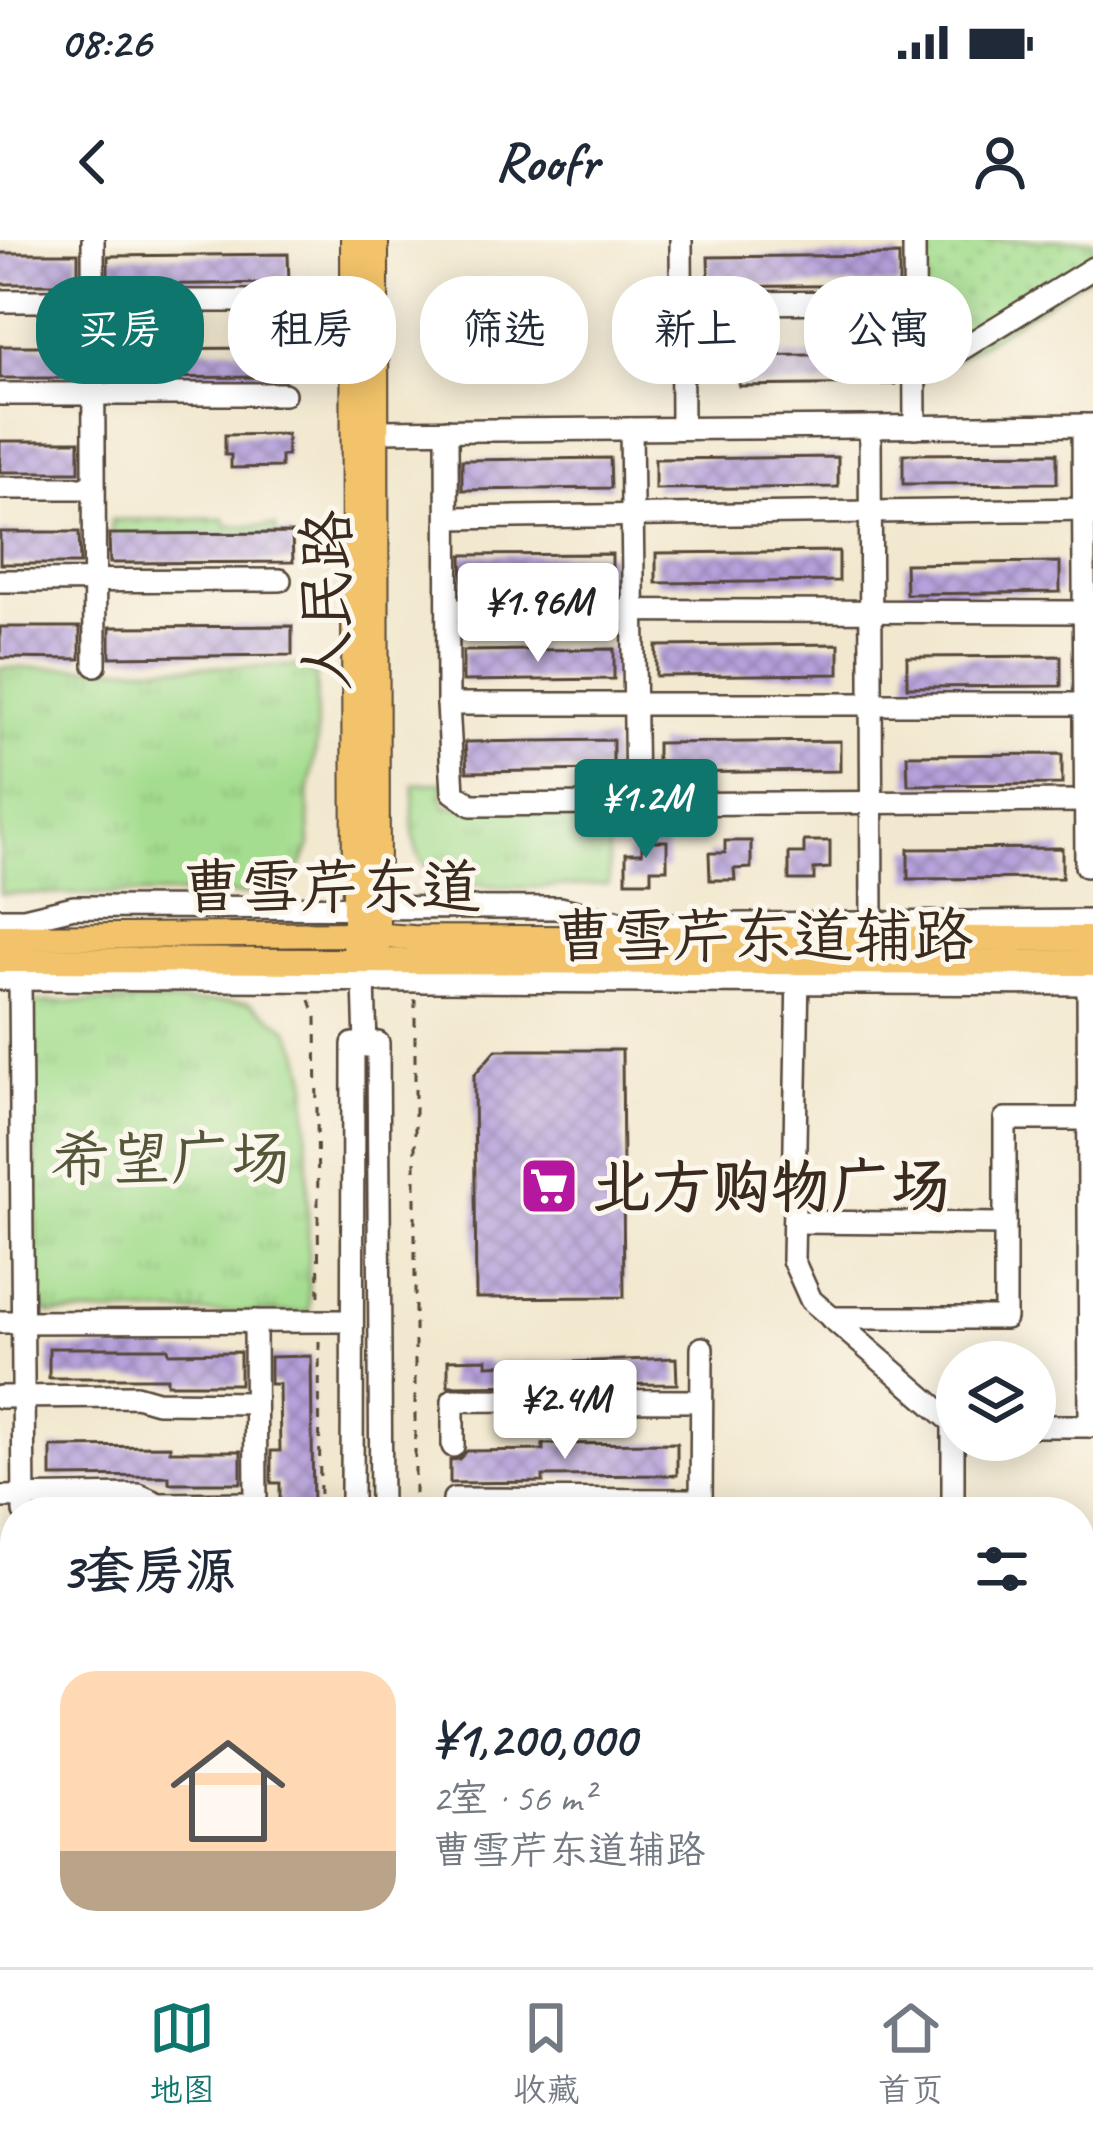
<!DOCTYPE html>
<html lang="zh">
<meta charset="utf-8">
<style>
body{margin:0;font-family:Caveat,"LXGW WenKai TC",sans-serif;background:#f2f2f3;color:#1f2937;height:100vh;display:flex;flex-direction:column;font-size:45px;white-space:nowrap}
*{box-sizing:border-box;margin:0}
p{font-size:39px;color:#747a83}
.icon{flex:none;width:66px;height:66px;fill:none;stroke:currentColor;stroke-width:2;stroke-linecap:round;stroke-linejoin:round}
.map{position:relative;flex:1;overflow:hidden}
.sheet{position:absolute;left:0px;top:1257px;width:1095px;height:471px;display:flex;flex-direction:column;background:#fff;border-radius:48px 48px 0 0;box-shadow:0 6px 30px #0003}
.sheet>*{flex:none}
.top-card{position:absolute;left:36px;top:36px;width:1023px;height:108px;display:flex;gap:24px}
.buttons{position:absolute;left:936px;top:1101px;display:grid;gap:24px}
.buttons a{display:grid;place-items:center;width:120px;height:120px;border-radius:50%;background:#fff;box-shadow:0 6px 30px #0003;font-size:60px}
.price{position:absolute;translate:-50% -102px;padding:0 27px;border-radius:12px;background:#fff;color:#222;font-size:39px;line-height:78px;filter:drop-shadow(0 3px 6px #0008)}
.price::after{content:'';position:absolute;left:50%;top:72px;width:36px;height:27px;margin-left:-18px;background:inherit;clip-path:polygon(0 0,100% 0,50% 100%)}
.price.active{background:#0f766e;color:#fff}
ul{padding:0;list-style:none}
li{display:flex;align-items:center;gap:36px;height:300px;padding:0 60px}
li span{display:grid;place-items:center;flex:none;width:336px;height:240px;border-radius:36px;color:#555}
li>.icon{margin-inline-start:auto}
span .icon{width:144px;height:144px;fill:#fffc;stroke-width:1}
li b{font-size:51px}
h2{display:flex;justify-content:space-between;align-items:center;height:144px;padding:0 60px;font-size:51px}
.chip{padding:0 42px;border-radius:48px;background:#fff;box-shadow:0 6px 30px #0003;font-size:42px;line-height:108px}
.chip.active{background:#0f766e;color:#fff}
.status{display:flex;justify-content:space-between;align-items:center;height:84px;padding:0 60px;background:#fff;direction:ltr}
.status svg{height:33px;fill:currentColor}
header{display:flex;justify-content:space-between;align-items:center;height:156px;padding:0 60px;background:#fff;font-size:54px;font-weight:700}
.tabs{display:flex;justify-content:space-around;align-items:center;height:168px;border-top:3px solid #e0e1e3;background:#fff;font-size:33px;color:#747a83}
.tabs a{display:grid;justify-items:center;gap:6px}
.tabs .active{color:#0f766e}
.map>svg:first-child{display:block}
</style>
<div class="status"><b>08:26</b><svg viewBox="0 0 49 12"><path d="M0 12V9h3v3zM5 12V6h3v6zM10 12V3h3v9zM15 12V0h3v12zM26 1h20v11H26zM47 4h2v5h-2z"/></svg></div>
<header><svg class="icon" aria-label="back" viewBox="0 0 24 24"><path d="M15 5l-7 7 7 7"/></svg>Roofr<svg class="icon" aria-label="person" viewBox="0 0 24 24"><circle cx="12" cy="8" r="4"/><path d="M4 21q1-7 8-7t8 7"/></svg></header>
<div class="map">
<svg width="1093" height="1727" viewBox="0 0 1093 1727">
<defs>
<pattern id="grass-dots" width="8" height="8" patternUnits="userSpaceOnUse" patternTransform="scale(3)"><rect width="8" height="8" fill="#a4dd8f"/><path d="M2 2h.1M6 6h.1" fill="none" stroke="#8ebe7b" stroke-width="1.8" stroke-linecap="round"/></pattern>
<pattern id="park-tufts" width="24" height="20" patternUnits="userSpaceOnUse" patternTransform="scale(3)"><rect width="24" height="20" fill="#a4dd8f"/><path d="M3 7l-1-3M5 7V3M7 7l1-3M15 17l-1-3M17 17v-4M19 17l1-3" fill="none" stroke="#8ebe7b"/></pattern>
<pattern id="building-cross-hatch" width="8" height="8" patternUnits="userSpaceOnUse" patternTransform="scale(3)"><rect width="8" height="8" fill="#b6a1db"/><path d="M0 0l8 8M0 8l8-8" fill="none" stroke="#9583b1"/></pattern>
</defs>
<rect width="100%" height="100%" fill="#fbf7ec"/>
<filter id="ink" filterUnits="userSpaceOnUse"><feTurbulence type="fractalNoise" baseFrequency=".00833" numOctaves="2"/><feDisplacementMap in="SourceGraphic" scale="24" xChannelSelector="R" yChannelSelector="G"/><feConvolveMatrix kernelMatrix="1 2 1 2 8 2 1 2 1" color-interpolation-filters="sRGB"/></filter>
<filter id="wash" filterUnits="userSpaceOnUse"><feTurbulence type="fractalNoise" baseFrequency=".004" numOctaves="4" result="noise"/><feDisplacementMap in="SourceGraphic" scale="48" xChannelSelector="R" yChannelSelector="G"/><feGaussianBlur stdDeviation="2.7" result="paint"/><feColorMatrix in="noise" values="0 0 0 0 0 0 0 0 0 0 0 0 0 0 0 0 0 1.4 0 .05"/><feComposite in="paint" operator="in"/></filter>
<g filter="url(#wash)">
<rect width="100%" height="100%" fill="#f2e8cf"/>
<g fill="url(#grass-dots)" stroke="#708456" stroke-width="3">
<path d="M923,0H1093V34L922,141Z"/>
<path d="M225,279L226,286H276V295L111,296V280Z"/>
</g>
<g fill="url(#park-tufts)" stroke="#708456" stroke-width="3">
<path d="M316,426L317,501L308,554L310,605L303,623L291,637L272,647L242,654H0V428Z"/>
<path d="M443,543L444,567L608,565L609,644C566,645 443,661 420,618C409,598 414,566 414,544Z"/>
<path d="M33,762H249L287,788L300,811L307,840L309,1072L50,1074L37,1063Z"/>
</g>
<g id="blocks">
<g fill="url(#building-cross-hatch)">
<rect x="0" y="13" width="78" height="31"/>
<path d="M288,14L289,43L108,45V16Z"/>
<path d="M899,15V45L709,47L708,17Z"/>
<rect x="0" y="106" width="79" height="32"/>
<path d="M289,108V137L109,138V109Z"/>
<path d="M894,114L895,144L739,146V116Z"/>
<path d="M287,194V216H281V227L231,228V215H225V195Z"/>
<rect x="0" y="201" width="79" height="31"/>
<path d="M1057,213V243L903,244V214Z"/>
<path d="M838,217V247L655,249V219Z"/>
<path d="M610,218L611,248L462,250V220Z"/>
<path d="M0,292H79L80,324H0Z"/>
<path d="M292,293L293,322L110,323L109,294Z"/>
<path d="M839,311V341L656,343V313Z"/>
<path d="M612,314V344L463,345L462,315Z"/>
<path d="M1060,322V352L906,354L905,324Z"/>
<path d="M292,386V415L110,417V387Z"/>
<path d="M0,387H80V419L0,418Z"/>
<path d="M839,404V434L656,436V406Z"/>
<path d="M614,409V439L463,441V411Z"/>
<path d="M1061,416V446L907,447V417Z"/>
<path d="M613,500V530L467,532L465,502Z"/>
<path d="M840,501V531L657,533V503Z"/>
<path d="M1062,514V544L908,545L907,515Z"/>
<path d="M642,601H667V629H651V641H626V613H642Z"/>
<path d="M725,601H751V628L734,629L735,640H710L709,613H725Z"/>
<path d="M804,601H830V628L814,629V640H789V613H804Z"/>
<path d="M1062,608V638L908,639V609Z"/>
<path d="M496,810H622L624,1057L476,1058L474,835Z"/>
<path d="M49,1108H168L169,1113L240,1112V1144H167V1138H49Z"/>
<path d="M311,1116L313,1272H280V1243H271V1211H280L279,1144H270V1117Z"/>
<path d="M676,1118L677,1144L448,1146V1120L487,1119V1125Z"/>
<path d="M677,1203V1235L543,1236V1242L450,1243V1220L459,1219L467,1211L543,1210V1204Z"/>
<path d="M170,1206V1211H241V1243H169V1236L51,1237V1207Z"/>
</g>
</g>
</g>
<g filter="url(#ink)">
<use href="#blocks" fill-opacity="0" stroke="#564639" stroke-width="3"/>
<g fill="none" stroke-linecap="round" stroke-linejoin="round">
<g stroke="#564639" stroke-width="26">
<g id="minor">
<path d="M93,0L95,425"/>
<path d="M681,0L682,188"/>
<path d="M914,0L915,187"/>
<path d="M0,61H285"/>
<path d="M682,63L915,62"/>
<path d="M916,137L1093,28"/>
<path d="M0,154H284"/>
<path d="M1083,185L1086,626"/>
<path d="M870,187L872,682"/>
<path d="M631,189L636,563"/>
<path d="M447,190L448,464L453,552L471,565L1093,561"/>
<path d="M376,191L1093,185"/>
<path d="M0,248H94"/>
<path d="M448,278L1093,269"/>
<path d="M0,341L280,340"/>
<path d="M448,370L1093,372"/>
<path d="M448,464H1093"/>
<path d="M0,679H24L74,667L560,668L630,685L1093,681"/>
<path d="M798,731L793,1020L811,1060L957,1186"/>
<path d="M0,739L1093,744"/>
<path d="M20,739L24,1272"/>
<path d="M364,741L366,806"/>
<path d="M1088,744L1090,1186"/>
<path d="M794,982L1005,984"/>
<path d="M831,1078H1005V879H1093"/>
<path d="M255,1081L256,1272"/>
<path d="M0,1082L351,1081"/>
<path d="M0,1157L136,1156L157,1162L255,1163"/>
<path d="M953,1186V1272"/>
<path d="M1035,1186H1093"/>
<path d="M453,1206V1160L701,1161"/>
<path d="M0,1257L139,1255L159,1264L256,1263"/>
<path d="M701,1271L702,1108"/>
<path d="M352,1272L353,804L378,803L381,1272"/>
<path d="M454,1272V1259L701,1260"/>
<path d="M0,1374L15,1367"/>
<path d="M1080,1489H1093"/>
<path d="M1080,1562H1093"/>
<path d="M0,1633H15"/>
<path d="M1080,1656H1093"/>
<path d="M95,1713V1727"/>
<path d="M257,1713V1727"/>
<path d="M354,1713V1727"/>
<path d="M383,1713L384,1727"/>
<path d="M703,1713V1727"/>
<path d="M521,1727V1713"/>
<path d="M953,1727V1713"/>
</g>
</g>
<g stroke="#564639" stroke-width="28">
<g id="major">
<path d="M353,0L355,706"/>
<path d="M376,0L377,712"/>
<path d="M0,697L355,694L413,698L1093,699"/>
<path d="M0,720L1093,723"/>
</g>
</g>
<g stroke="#564639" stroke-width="3" stroke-dasharray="9 9" stroke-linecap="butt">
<path d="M310,760L316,777L319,1062"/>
<path d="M319,1101L320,1272"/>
<path d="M415,1272V759"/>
<path d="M321,1713V1727"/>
<path d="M416,1713V1727"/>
</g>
<use href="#minor" stroke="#fff" stroke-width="21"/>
<use href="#major" stroke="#f2c36a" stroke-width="24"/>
</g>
</g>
<defs>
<g id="supermarket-square" transform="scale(3)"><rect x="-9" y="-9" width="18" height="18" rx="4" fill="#b5179e" stroke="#fbf7ec"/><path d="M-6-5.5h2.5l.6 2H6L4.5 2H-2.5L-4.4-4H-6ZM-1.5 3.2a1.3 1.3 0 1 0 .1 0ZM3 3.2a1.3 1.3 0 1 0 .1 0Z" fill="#fff"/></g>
</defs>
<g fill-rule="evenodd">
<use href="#supermarket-square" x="549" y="946"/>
</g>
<g text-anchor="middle" stroke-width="10" stroke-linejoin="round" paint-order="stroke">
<g font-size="60" fill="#3b2a1e" stroke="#fbf7ec">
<text transform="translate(326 360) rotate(-90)" y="21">人民路</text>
<text x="331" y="667">曹雪芹东道</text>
<text x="763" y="716">曹雪芹东道辅路</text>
</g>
<g font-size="60" fill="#55573a" stroke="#fbf7ec">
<text x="171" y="939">希望广场</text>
</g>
<g font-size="60" font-weight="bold" fill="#3b2a1e" stroke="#fbf7ec" text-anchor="start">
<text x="591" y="967">北方购物广场</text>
</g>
</g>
</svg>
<div class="buttons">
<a><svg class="icon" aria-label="layers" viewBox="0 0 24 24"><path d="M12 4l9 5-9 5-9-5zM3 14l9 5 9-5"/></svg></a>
</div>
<b class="price" style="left:538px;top:425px">¥1.96M</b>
<b class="price active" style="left:646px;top:621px">¥1.2M</b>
<b class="price" style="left:565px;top:1222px">¥2.4M</b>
<div class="top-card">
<a class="chip active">买房</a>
<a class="chip">租房</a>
<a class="chip">筛选</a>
<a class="chip">新上</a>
<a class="chip">公寓</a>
</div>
<section class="sheet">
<h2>3套房源<svg class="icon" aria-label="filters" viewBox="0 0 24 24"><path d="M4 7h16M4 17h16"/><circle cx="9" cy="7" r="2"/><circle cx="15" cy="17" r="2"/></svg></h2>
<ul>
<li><span style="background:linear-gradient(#ffd9b3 75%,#b9a48a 0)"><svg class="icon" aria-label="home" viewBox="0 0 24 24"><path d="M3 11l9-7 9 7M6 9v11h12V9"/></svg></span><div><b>¥1,200,000</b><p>2室 · 56 m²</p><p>曹雪芹东道辅路</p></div></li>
</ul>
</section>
</div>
<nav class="tabs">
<a class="active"><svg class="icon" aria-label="map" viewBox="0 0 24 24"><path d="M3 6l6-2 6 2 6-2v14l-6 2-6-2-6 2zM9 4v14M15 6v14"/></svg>地图</a>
<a><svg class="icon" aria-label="saved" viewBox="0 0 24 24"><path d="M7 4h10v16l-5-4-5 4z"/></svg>收藏</a>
<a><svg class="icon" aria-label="home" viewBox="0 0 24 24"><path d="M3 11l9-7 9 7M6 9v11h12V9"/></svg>首页</a>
</nav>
